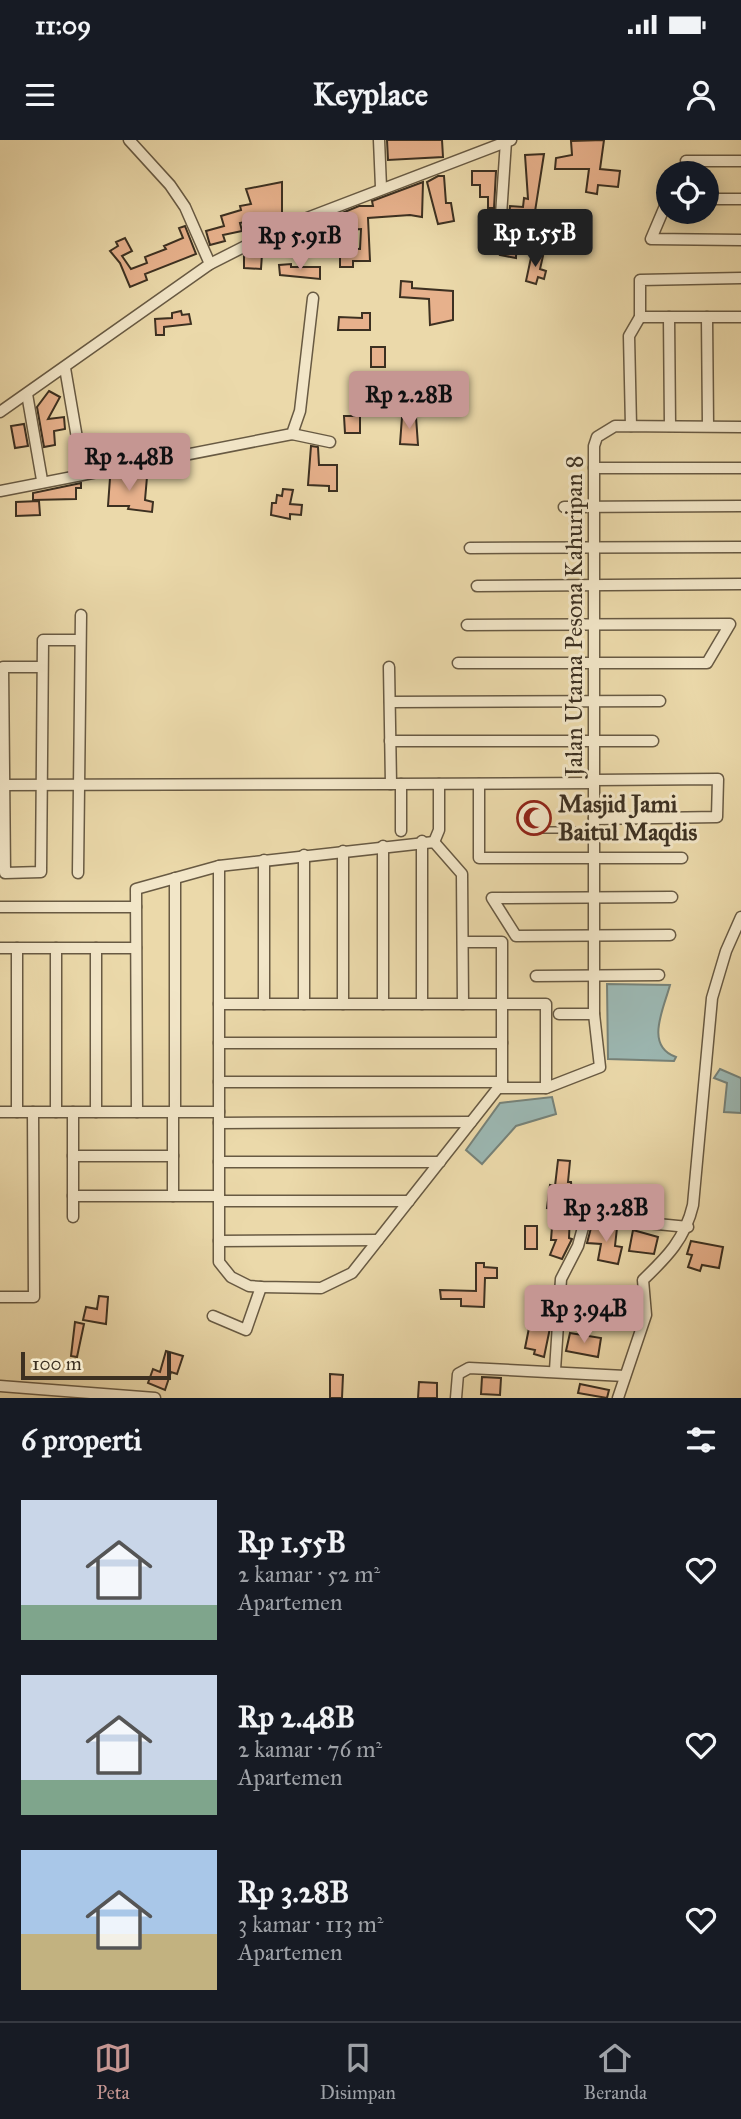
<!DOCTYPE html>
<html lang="id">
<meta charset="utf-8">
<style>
body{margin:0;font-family:"IM FELL Great Primer",serif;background:#20242c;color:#f1f3f6;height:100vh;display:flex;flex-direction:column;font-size:26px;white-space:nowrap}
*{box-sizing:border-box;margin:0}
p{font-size:23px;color:#9ea1a6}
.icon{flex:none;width:38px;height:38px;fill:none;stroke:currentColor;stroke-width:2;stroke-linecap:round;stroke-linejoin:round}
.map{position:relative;height:1258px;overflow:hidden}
.drawer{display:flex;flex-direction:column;background:#171b24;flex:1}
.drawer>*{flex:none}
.tools{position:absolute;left:656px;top:21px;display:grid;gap:14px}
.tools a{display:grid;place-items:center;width:63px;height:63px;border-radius:50%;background:#171b24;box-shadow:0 4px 18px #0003;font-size:35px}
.scale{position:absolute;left:21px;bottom:18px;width:150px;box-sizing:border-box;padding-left:7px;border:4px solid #3c3021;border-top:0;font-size:19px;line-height:24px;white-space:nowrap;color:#3c3021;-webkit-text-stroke:5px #f2e6c8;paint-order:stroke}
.price{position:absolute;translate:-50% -60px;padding:0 16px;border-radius:7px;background:#c59692;color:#111;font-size:23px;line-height:46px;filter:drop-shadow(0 2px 4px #0008)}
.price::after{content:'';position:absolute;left:50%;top:42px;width:21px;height:16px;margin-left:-10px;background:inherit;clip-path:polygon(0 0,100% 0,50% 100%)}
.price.current{background:#222;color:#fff}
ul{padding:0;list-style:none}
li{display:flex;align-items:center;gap:21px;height:175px;padding:0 21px}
li span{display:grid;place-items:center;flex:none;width:196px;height:140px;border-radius:0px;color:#555}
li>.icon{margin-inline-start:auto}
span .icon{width:84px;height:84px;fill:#fffc;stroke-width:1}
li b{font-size:30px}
h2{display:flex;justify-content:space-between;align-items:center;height:84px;padding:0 21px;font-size:30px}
.status{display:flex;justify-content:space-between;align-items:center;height:49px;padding:0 35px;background:#171b24;direction:ltr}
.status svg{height:19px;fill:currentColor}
header{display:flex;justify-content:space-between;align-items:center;height:91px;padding:0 21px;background:#171b24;font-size:32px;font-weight:700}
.menu{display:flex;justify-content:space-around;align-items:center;height:98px;border-top:2px solid #363941;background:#171b24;font-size:19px;color:#9ea1a6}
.menu a{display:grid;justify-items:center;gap:4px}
.menu .current{color:#c59692}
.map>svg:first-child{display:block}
</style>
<div class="status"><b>11:09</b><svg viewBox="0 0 49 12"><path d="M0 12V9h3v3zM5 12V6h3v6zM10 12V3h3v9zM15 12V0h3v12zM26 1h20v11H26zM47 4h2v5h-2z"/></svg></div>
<header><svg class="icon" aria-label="menu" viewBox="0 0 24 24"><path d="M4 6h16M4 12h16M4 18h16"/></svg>Keyplace<svg class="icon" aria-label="person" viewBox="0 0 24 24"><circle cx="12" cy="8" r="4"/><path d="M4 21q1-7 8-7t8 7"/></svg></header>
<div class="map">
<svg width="741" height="1258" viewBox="0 0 741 1258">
<rect width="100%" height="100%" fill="#ebd9aa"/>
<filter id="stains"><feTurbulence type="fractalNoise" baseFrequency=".00286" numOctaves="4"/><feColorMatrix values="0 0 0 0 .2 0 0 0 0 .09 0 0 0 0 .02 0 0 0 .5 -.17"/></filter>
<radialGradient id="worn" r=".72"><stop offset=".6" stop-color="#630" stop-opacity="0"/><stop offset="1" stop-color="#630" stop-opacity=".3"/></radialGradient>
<g fill="#9cb8b3" stroke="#768279" stroke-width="2">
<path d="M607,844L670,845C664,868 644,906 676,917L674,921L608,919Z"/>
<path d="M720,929L741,938V973L724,972L727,943L714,938Z"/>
<path d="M552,957L556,974L516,986L482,1024L466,1010L500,963Z"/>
</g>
<g fill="#e7b18c" stroke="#3c3021" stroke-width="2">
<path d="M387,0H442L443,17L388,20Z"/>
<path d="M604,0L600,29L620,31L618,47L598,45L597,54L586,52L589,29H555L556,18L572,15L571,1Z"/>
<path d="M544,14L534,78L517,76L516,118L500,115L508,91L510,66L523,67L524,58L528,59L525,15Z"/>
<path d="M472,31H496L494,68H488V57H480V45H472Z"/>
<path d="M438,36H444L446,63H451L454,81L438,84L427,42Z"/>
<path d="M282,42V73L258,76V79L240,83L242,91L223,95L225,101L210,105L206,91L224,86L221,76L241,70L240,66L251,64L246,49Z"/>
<path d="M423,42L422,77L410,75L368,78L370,121H353V127H340V108L360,109L361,89L344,90L345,100L317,103L315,90L331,87L330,78L359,66H373L372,61Z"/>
<path d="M185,86L196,114L145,134L147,140L130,147L120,123L110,111L118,106L116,102L125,98L132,111L122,116L131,129L147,123L145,117L166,109L164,106L183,98L179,88Z"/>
<path d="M532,113L543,116L540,129L546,131L544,139L538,137L536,144L526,141Z"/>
<path d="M248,114H262L261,129L244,128V116Z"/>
<path d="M291,124V127H320V139L280,135L279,125Z"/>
<path d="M401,141L412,142V148L453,151V180L430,185L429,159L400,157Z"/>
<path d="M181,171L182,175L189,174L191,184L164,187V195H156L155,179L172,178V173Z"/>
<path d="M362,173H370V190H338L339,177L362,178Z"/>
<rect x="371" y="207" width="14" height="20"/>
<path d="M49,251L60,257L48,279L64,277L65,289L54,291L55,305L44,307L37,267Z"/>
<path d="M344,276H360V293H345Z"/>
<path d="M402,277H416L418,305L400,304Z"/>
<path d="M24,284L28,306L15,308L11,286Z"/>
<path d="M311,306L318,307L319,325H337V351H329V346L308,345Z"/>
<path d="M125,335L147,337L145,360L153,362L152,372L128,369L129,366H108L110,338Z"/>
<path d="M81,343V348H76V359L33,360V353Z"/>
<path d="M283,349L293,350L290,364L302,365L301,375L290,374V379L271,375L272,363H276L277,355L282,356Z"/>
<path d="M39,361L40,375L16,376V362Z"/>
<path d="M558,1020L570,1021L568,1042H571L572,1053L558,1054L556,1069L547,1068L550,1045L555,1046Z"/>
<path d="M553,1074L570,1075L569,1098L572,1099L562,1119L550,1115L556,1100H551Z"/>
<rect x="525" y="1086" width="12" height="23"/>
<path d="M606,1087L617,1088L615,1106L622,1107L618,1124L598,1120L601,1104L587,1103L591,1088Z"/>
<path d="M633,1090L658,1097L654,1114L629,1111Z"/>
<path d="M691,1101L723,1107L719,1128L702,1125L700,1131L688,1127L692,1115L687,1114Z"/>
<path d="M476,1123H484V1127L497,1128V1138H485L484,1167L461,1166V1159H441L440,1150L476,1151Z"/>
<path d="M99,1156L108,1157L106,1184L83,1180L86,1167L97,1169Z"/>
<path d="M75,1182L84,1184L77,1217L71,1216Z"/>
<path d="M530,1183L550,1188L544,1217L534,1214L535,1210L525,1208Z"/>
<path d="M570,1193L601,1198L598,1217L566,1211Z"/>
<path d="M166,1211L183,1216L177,1234L171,1232L165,1250L148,1243L153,1229L160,1232Z"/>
<path d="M330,1234L343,1235L342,1258H330Z"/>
<path d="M482,1237L501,1238L500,1255L481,1254Z"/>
<path d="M419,1242L437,1243V1258H418Z"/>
<path d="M580,1244L609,1250L607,1258L578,1253Z"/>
</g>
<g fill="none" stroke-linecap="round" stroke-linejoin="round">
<g stroke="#685a43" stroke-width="8">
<path id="lane" d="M534,690H594"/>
</g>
<g stroke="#685a43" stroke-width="13">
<g id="street">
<path d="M129,0L170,45L185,67L210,124"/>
<path d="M379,0L381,47"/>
<path d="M686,21H741"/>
<path d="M668,59L651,99L741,100"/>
<path d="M707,59H741"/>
<path d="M500,90L506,1"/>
<path d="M640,177H741"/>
<path d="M669,177L670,286"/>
<path d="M707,177L708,286"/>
<path d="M65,228L83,333"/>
<path d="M27,254L42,340"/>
<path d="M0,272L210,124L281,88L511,0"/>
<path d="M631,286L629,196L640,177V140L741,138"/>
<path d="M292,294L330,302"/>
<path d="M594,328H741"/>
<path d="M0,351L292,294L300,271L313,158"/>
<path d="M564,367L741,366"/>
<path d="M470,408L741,407"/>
<path d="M477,446L741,444"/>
<path d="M458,523H707L730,484L467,485"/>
<path d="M42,527H3L5,733L41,732L43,500H80"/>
<path d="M389,527L391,644L594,643"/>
<path d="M390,562L660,561"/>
<path d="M390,601H653"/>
<path d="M594,640L718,639L717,677L594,679"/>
<path d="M401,644V691"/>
<path d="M479,644V718H682"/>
<path d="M0,645L391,644"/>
<path d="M422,701V864"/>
<path d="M434,702L439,690V644"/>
<path d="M383,706V864"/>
<path d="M343,711V864"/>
<path d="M304,715V864"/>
<path d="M264,720V864"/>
<path d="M219,726V1122L231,1137L249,1146L261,1147L321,1148L352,1133L498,948L502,942V802H463"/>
<path d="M78,733L81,475"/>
<path d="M175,738V972"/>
<path d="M0,767H136"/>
<path d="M670,795L516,796L492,758L672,757"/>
<path d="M0,808H136"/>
<path d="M17,808V972"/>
<path d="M56,808V972"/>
<path d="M96,808V972"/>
<path d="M536,836L659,835"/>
<path d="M219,864H546V948"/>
<path d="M559,874H594"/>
<path d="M219,903H502"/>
<path d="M219,942H502"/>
<path d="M498,948H546L600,927L594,874V306L597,297L615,286L741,287"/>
<path d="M0,972H219"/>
<path d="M73,972V1077"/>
<path d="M137,972L136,749L219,726L434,702L462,734L463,864"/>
<path d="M173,972V1056H219"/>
<path d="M219,983L471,982"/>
<path d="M73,1016H173"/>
<path d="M219,1022H440"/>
<path d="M73,1056H173"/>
<path d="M219,1061H409"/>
<path d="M219,1101L378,1100"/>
<path d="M0,1157H34L33,972"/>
<path d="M213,1176L246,1190L261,1147"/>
<path d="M555,1230L561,1139L578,1106L585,1080L596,1078L688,1087"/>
<path d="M0,1246L155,1258"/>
<path d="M456,1258L458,1234L469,1228L625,1236"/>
<path d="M618,1258L646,1175L643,1140C667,1117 685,1099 693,1065L712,858L726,811L741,777"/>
</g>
</g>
<use href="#lane" stroke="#f2e6c8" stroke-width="5"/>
<use href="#street" stroke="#f2e6c8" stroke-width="10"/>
</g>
<defs>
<g id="mosque-ring" transform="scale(1.75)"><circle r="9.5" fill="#f2e6c8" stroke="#8f2418" stroke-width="1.5"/><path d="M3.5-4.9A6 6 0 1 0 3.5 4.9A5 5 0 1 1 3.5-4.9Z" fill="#8f2418"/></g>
</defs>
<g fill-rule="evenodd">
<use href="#mosque-ring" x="534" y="678"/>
</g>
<g text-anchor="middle" stroke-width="6" stroke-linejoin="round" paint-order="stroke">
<g font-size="24" fill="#3c3021" stroke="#f2e6c8">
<text transform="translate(574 476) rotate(-90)" y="8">Jalan Utama Pesona Kahuripan 8</text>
</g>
<g font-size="24" font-weight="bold" fill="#3c3021" stroke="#f2e6c8" text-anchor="start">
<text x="558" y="672">Masjid Jami<tspan x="558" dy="28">Baitul Maqdis</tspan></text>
</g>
</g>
<rect width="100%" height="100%" filter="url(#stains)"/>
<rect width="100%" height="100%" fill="url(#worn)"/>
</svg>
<div class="tools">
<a><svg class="icon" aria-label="locate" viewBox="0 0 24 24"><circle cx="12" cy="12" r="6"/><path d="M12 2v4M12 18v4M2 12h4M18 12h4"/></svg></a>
</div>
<div class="scale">100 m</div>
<b class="price current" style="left:535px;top:129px">Rp 1.55B</b>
<b class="price" style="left:300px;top:132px">Rp 5.91B</b>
<b class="price" style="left:409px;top:291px">Rp 2.28B</b>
<b class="price" style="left:129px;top:353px">Rp 2.48B</b>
<b class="price" style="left:606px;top:1104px">Rp 3.28B</b>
<b class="price" style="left:584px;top:1205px">Rp 3.94B</b>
</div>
<section class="drawer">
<h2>6 properti<svg class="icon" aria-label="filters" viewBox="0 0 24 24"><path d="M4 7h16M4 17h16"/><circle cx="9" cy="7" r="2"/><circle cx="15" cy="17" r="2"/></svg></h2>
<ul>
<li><span style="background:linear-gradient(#c9d6e8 75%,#7fa58c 0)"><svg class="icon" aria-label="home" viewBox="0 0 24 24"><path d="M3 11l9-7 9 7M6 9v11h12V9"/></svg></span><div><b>Rp 1.55B</b><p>2 kamar · 52 m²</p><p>Apartemen</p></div><svg class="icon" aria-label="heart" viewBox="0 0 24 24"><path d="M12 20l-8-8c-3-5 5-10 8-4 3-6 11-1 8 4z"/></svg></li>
<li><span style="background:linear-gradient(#c9d6e8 75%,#7fa58c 0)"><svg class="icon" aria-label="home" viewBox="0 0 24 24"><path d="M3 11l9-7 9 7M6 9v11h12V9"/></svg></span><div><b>Rp 2.48B</b><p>2 kamar · 76 m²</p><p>Apartemen</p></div><svg class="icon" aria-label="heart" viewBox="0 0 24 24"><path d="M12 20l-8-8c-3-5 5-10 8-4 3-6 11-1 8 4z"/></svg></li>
<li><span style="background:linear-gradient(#a9c7e8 60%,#c2b280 0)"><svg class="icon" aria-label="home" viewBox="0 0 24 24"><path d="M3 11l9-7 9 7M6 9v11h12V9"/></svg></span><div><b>Rp 3.28B</b><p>3 kamar · 113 m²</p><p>Apartemen</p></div><svg class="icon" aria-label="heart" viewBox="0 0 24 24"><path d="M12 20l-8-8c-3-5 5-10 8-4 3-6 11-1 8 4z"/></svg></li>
</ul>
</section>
<nav class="menu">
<a class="current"><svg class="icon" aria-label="map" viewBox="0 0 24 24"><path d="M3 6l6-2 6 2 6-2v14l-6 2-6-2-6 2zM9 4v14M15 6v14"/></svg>Peta</a>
<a><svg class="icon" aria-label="saved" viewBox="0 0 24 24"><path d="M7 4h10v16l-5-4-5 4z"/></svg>Disimpan</a>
<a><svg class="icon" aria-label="home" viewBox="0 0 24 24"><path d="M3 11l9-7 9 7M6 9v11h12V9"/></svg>Beranda</a>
</nav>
